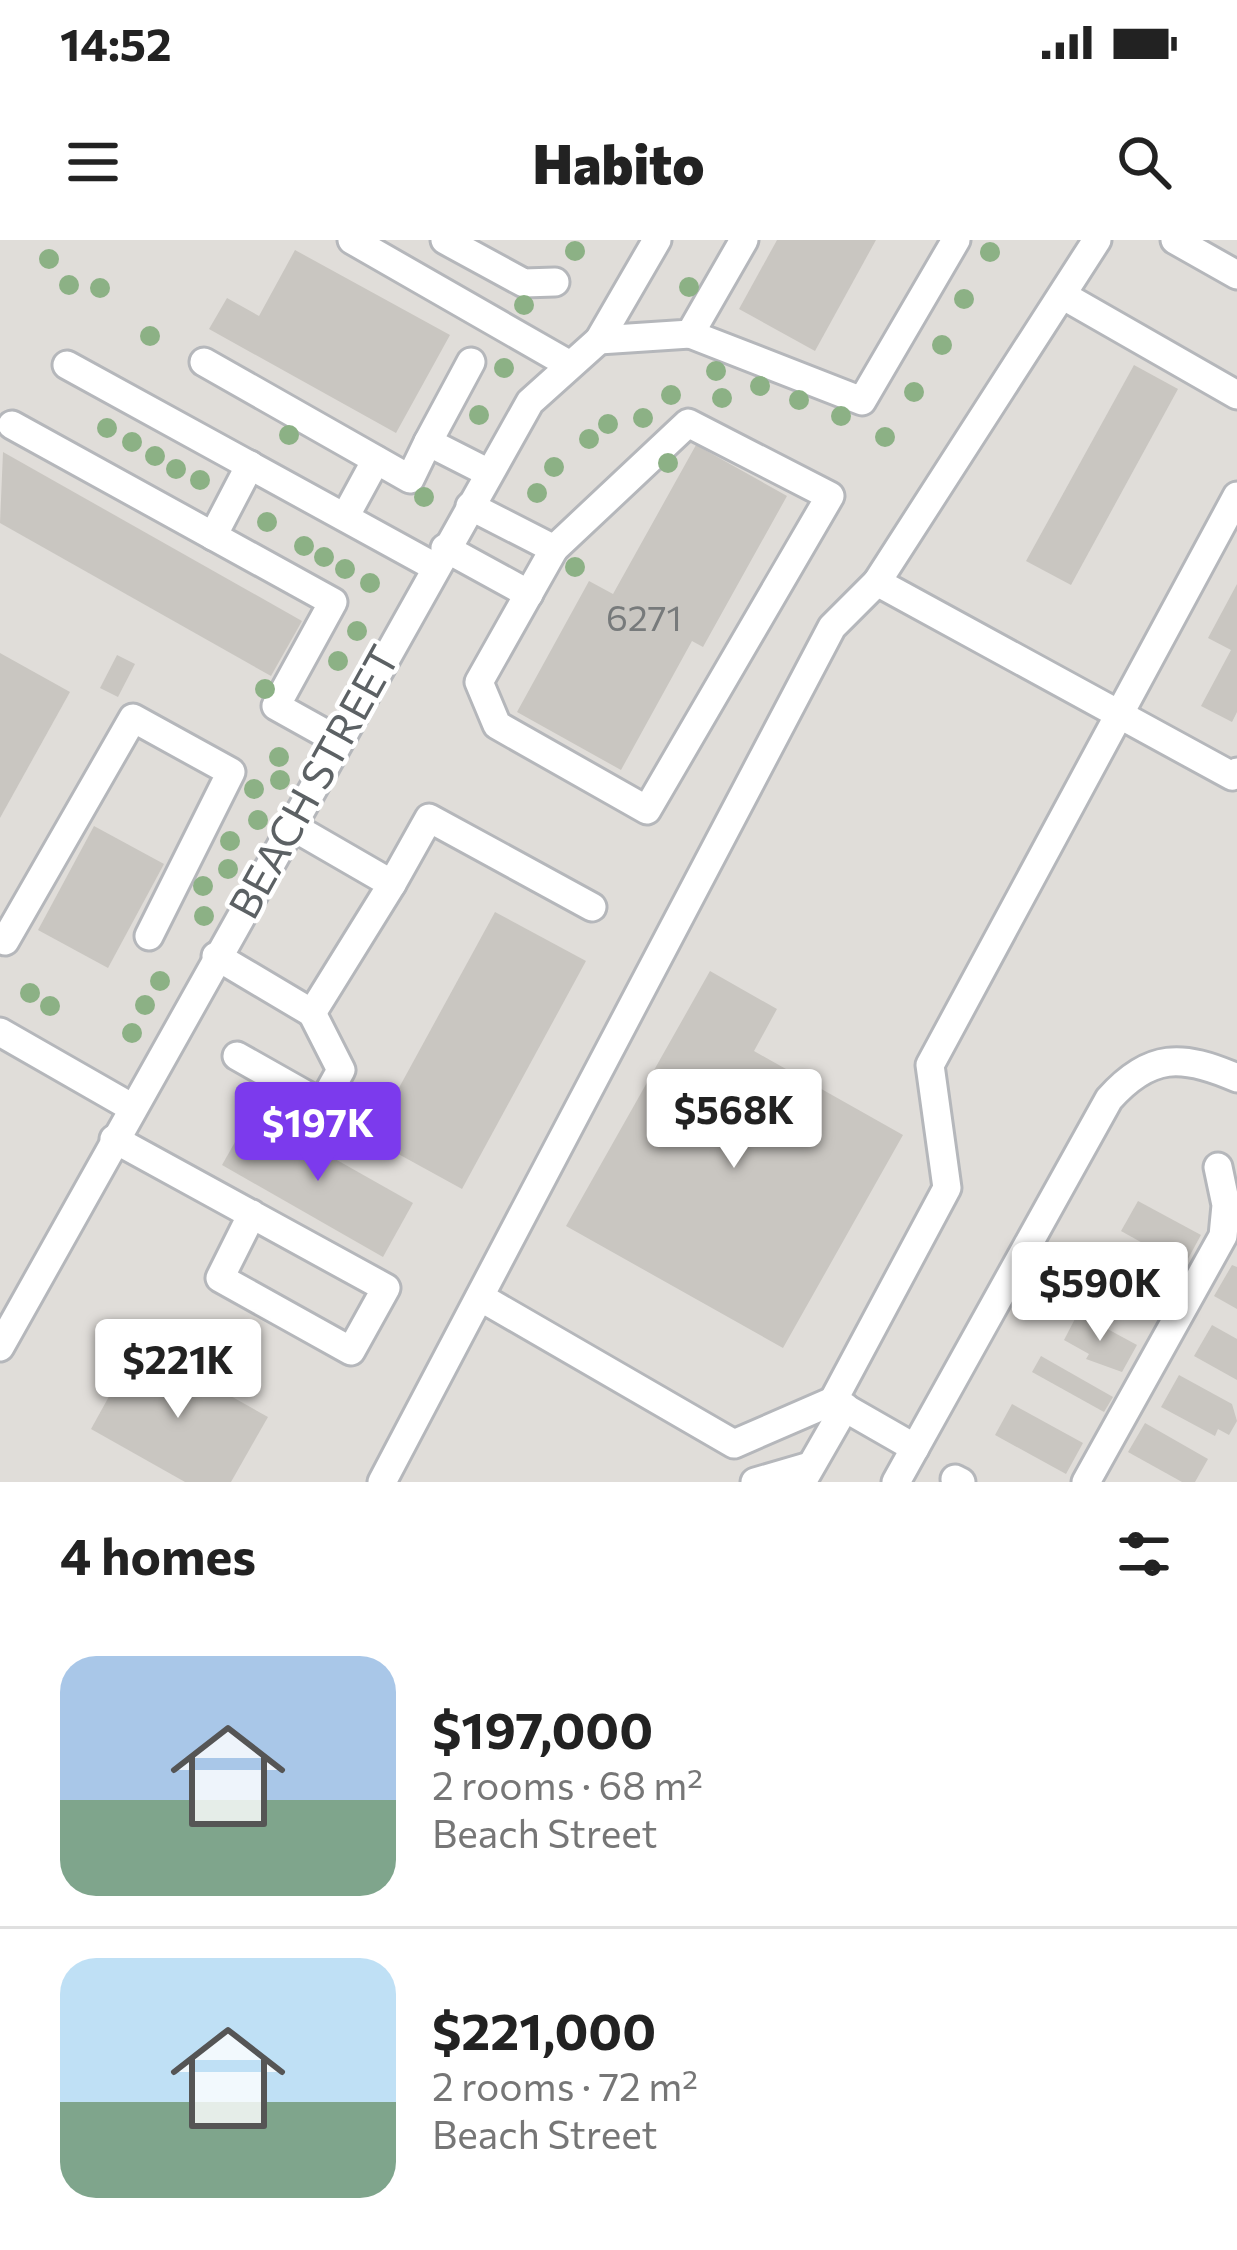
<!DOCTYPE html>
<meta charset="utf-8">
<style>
body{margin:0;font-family:Commissioner,sans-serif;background:#f6f6f6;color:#222;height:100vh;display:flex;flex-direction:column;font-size:45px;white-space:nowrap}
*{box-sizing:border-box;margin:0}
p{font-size:39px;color:#767676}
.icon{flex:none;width:66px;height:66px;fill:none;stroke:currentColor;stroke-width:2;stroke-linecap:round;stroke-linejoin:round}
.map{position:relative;height:1242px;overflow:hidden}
.details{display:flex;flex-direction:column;background:#fff;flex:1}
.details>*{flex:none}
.price{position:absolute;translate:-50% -102px;padding:0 27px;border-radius:12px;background:#fff;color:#222;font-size:39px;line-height:78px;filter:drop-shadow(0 3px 6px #0008)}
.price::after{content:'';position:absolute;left:50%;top:72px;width:36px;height:27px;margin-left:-18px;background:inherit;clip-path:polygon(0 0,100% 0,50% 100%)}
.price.selected{background:#7c3aed;color:#fff}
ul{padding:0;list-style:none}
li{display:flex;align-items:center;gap:36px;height:300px;padding:0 60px}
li+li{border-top:3px solid #e0e0e0}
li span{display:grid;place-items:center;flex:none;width:336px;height:240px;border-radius:36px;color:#555}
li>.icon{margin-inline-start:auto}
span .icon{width:144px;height:144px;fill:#fffc;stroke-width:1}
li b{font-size:51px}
h2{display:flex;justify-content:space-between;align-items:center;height:144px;padding:0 60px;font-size:51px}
.status{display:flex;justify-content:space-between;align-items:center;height:84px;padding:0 60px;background:#fff;direction:ltr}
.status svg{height:33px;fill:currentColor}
header{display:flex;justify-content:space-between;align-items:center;height:156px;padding:0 60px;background:#fff;font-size:54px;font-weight:800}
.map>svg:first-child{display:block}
</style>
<div class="status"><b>14:52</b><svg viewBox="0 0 49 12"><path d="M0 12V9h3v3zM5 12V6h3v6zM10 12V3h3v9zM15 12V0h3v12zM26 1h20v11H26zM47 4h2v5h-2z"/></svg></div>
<header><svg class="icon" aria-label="menu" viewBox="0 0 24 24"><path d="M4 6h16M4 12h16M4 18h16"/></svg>Habito<svg class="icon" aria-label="search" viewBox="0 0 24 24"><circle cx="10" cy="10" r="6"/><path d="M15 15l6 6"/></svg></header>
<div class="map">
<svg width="1237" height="1242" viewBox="0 0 1237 1242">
<rect width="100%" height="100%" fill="#eeebe4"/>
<rect fill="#e0ddd9" x="0" y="0" width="1237" height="1242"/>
<g fill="#c9c6c1">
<path d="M777,0H876L815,111L739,69Z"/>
<path d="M295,10L450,95L396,193L209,89L227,58L259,76Z"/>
<path d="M1134,125L1178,149L1071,345L1026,321Z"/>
<path d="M696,205L787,256L703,407L692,401L621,530L517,472L589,341L613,354Z"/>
<path d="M3,212L302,381L271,436L0,283Z"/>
<path d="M1237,344V472L1232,482L1201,466L1231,410L1208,398Z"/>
<path d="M0,413L70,452L0,578Z"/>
<path d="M117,415L135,424L118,457L100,448Z"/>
<path d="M94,586L164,624L108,728L38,690Z"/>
<path d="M495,672L586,721L462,949L371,899Z"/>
<path d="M710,731L777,769L754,811L903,895L783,1108L566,986Z"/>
<path d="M252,872L413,963L383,1017L222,925Z"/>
<path d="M1138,961L1201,995L1184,1026L1121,991Z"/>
<path d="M1110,1010L1154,1035L1133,1073L1089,1049Z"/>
<path d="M1232,1025L1237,1027V1069L1214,1056Z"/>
<path d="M1078,1073L1137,1105L1122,1132L1086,1119L1089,1114L1064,1100Z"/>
<path d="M1212,1085L1237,1099V1140L1194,1116Z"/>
<path d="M138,1104L268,1177L231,1242H185L91,1189Z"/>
<path d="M1041,1116L1113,1157L1104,1172L1032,1132Z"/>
<path d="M1179,1135L1232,1164L1237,1181L1229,1195L1218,1189L1215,1196L1161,1167Z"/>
<path d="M1012,1164L1083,1203L1066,1234L995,1195Z"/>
<path d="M1145,1183L1208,1219L1195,1242H1182L1128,1212Z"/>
</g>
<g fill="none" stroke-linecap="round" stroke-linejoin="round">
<g stroke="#b5b7bb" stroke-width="33">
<g id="minor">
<path d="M352,0L570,125"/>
<path d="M445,0L524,43L555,42"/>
<path d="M1097,0L877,342L1232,536L1237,532"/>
<path d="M1175,0L1237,35"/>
<path d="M1064,56L1237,155"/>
<path d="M690,94L862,161L956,0"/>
<path d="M599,100L690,94L744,0"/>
<path d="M204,122L410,239L428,202L489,233"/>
<path d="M67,125L435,327"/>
<path d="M688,183L830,256L647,570L497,485L479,442L554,309Z"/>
<path d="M12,185L333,362L276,466L337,500"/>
<path d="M428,202L471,122"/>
<path d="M470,266L554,309"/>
<path d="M345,277L376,220"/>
<path d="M213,296L250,225"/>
<path d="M445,308L529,354"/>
<path d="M392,644L429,578L592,667"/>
<path d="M5,701L133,478L231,532L149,696"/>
<path d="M216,716L312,773L392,644L290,585"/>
<path d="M0,792L131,867"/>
<path d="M237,816L322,864L341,830L312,773"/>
<path d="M114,899L386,1048L351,1111L220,1038L252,974"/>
<path d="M480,1057L734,1204L833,1161"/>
<path d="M0,1107L530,162L599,100L657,0"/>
<path d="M915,1208L833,1161L947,948L930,825L1237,256"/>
<path d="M955,1239L961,1242"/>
<path d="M382,1242L832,387L877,342"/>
<path d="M755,1242L810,1226"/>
<path d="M802,1242L845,1167"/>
<path d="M896,1242L1109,859C1150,813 1182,814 1237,838"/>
<path d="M1086,1242L1223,996L1226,965L1218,927"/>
</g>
</g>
<use href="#minor" stroke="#fff" stroke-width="27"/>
</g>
<g fill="#8cb185">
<circle cx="575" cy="11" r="10"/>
<circle cx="990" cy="12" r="10"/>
<circle cx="49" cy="19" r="10"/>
<circle cx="69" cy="45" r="10"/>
<circle cx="689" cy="47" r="10"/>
<circle cx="100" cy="48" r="10"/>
<circle cx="964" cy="59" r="10"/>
<circle cx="524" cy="65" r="10"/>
<circle cx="150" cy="96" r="10"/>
<circle cx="942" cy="105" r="10"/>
<circle cx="504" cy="128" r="10"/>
<circle cx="716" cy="131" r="10"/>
<circle cx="760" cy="146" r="10"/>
<circle cx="914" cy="152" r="10"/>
<circle cx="671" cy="155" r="10"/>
<circle cx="722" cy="158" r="10"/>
<circle cx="799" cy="160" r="10"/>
<circle cx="479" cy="175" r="10"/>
<circle cx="841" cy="176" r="10"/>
<circle cx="643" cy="178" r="10"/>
<circle cx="608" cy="184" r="10"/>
<circle cx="107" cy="188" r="10"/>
<circle cx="289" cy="195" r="10"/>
<circle cx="885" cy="197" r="10"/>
<circle cx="589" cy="199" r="10"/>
<circle cx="132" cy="202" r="10"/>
<circle cx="155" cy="216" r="10"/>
<circle cx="668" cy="223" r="10"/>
<circle cx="554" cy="227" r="10"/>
<circle cx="176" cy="229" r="10"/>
<circle cx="200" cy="240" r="10"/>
<circle cx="537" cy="253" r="10"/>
<circle cx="424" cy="257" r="10"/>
<circle cx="267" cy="282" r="10"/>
<circle cx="304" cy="306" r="10"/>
<circle cx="324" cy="317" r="10"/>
<circle cx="575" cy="327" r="10"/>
<circle cx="345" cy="329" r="10"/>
<circle cx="370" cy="343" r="10"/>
<circle cx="357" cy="391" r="10"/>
<circle cx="338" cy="421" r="10"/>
<circle cx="265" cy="449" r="10"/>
<circle cx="279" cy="517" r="10"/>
<circle cx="280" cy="540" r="10"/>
<circle cx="254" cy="549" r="10"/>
<circle cx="258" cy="580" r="10"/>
<circle cx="230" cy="601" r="10"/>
<circle cx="228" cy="629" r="10"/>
<circle cx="203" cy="646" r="10"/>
<circle cx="204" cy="676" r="10"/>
<circle cx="160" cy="741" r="10"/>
<circle cx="30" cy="753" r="10"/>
<circle cx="145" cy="765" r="10"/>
<circle cx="50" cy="766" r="10"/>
<circle cx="132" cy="793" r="10"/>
</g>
<g text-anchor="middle" stroke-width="9" stroke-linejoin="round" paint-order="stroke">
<g font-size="36" fill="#777a7b">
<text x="644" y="391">6271</text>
</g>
<g font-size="42" fill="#5c6164" stroke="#fff">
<text transform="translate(314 542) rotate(-61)" y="15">BEACH STREET</text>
</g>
</g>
</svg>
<b class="price" style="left:734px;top:931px">$568K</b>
<b class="price selected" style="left:318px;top:944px">$197K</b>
<b class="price" style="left:1100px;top:1104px">$590K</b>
<b class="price" style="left:178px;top:1181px">$221K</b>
</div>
<section class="details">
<h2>4 homes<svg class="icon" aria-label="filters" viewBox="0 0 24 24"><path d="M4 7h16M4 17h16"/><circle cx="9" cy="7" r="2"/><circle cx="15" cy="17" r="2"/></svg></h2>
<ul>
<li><span style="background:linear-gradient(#a9c7e8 60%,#7fa58c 0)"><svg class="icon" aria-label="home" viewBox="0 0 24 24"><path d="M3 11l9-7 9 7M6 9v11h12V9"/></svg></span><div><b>$197,000</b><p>2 rooms · 68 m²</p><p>Beach Street</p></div></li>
<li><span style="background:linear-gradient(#bfe0f5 60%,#7fa58c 0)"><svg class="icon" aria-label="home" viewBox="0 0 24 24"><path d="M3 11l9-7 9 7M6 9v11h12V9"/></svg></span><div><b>$221,000</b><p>2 rooms · 72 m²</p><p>Beach Street</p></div></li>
</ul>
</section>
